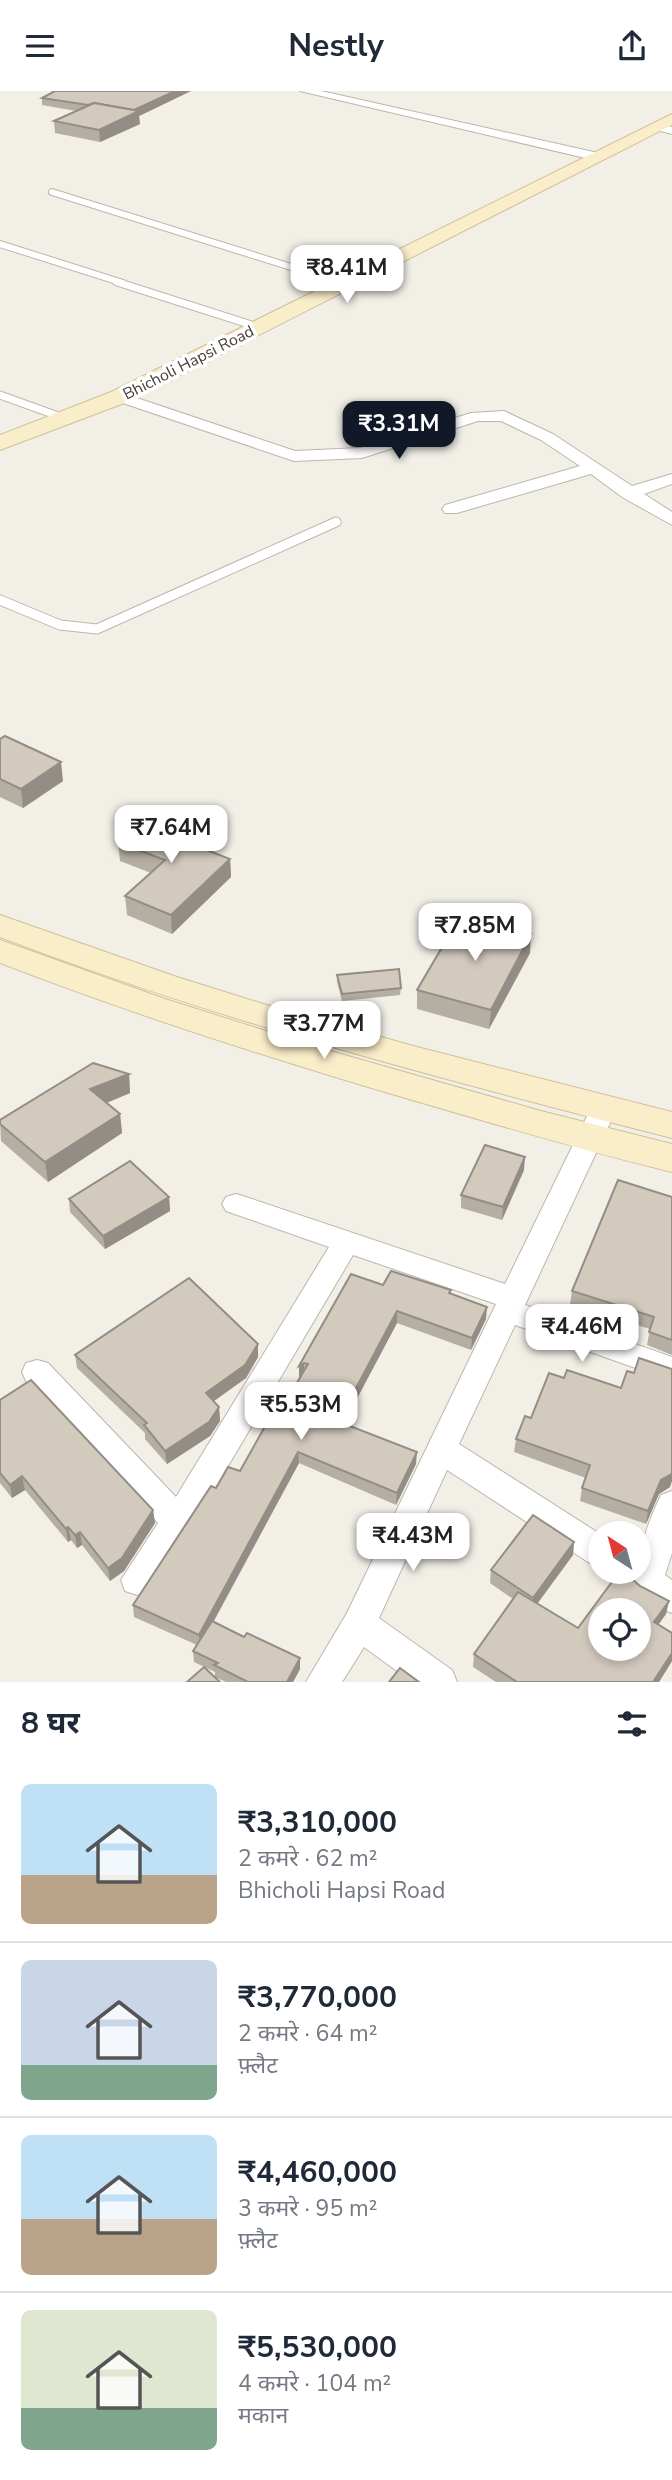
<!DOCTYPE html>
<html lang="hi">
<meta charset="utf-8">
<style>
body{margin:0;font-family:"Nunito Sans","Noto Sans Devanagari",sans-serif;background:#f2f2f3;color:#1f2937;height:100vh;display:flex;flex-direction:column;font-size:26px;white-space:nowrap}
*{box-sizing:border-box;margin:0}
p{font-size:23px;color:#747a83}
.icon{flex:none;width:38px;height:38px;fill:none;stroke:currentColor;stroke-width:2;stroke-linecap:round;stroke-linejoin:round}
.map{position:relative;height:1591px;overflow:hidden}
.drawer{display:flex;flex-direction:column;background:#fff;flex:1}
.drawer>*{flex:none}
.needle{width:46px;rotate:324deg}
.tools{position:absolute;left:588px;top:1430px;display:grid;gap:14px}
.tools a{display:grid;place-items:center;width:63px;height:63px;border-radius:50%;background:#fff;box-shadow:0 4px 10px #0003;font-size:35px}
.price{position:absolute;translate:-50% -60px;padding:0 16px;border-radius:14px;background:#fff;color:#222;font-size:23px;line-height:46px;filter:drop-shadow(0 2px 4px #0008)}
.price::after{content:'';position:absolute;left:50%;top:42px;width:21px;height:16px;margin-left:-10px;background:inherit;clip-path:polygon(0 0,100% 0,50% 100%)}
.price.active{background:#111827;color:#fff}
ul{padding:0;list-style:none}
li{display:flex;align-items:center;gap:21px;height:175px;padding:0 21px}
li+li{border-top:2px solid #e0e1e3}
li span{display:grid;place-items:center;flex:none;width:196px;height:140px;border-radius:10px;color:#555}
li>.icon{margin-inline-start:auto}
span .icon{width:84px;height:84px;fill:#fffc;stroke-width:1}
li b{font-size:30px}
h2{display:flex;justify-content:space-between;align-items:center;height:84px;padding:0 21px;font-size:30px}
header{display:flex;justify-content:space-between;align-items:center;height:91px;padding:0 21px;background:#fff;font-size:32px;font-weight:700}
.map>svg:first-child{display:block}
</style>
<header><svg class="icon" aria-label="menu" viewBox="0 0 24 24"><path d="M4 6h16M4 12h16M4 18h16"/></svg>Nestly<svg class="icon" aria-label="share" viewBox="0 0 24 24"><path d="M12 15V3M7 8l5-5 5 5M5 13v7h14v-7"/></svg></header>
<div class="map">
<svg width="672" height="1591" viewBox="0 0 672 1591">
<rect width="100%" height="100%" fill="#f2efe7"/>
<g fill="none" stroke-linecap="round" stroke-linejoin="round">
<g stroke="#bdb6ab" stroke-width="8">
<g id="lane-far2">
<path d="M52,101L342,192"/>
<path d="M0,153L123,192"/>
</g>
</g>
<g stroke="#bdb6ab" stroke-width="9">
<g id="lane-far1">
<path d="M117,191L258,236"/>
<path d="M337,191L344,193"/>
<path d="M0,304L61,326"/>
<path d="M332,433L337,431"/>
</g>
</g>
<g stroke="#bdb6ab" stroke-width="11">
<path id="lane" d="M0,509L60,534L97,538L336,431"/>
</g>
<g stroke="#bdb6ab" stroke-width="2">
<g id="street">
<path d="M300,0H321L598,62L604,66L598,70Z"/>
<path d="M657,33L672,36V43L653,38L651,36Z"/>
<path d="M119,301L295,360L360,357L471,322L504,320L553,343L632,395L672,383V393L644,403L672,421V434L622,406L591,383L457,422H445L442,418L445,414L580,375L541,349L501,330H478L362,367L294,370L114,309L111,306Z"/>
<path d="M604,1008L613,1010L617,1017L525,1214L672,1266V1290L515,1234L459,1353L600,1443V1476L588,1471L447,1379L379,1527L452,1579L457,1591H412L364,1556L342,1591H306L347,1522L496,1213L353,1164L189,1441L149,1500L137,1504L125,1500L121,1489L158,1432L26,1290L22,1281L26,1272L37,1269L48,1272L176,1406L329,1156L226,1120L222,1113L226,1106L236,1103L246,1106L505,1193L591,1017L595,1010Z"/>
<path d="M672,1400V1462L665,1484L672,1489V1522C652,1515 623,1500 614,1480H639C639,1455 650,1427 661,1404Z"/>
</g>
</g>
<g stroke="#cfc09a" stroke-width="2">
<g id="secondary">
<path d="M672,23V34L127,311L0,359V344L111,301Z"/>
<path d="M0,824L177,886L260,912L417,956L672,1021V1047C445,989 219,930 0,846Z"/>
<path d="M0,849L165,908L320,957L541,1020L672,1053V1081C581,1059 491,1032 402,1006C266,966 132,923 0,872Z"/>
</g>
</g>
<use href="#lane-far2" stroke="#fff" stroke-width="6"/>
<use href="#lane-far1" stroke="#fff" stroke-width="7"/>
<use href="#lane" stroke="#fff" stroke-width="9"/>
<use href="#street" fill="#fff" fill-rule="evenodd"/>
<use href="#secondary" fill="#faedc9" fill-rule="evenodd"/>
</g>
<g fill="#b5aea3">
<path d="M55,0H191L139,25L140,33L100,51L55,42L54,30L76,20L42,14V7Z"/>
<path d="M0,648L63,690L23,717L0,706Z"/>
<path d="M118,751L192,753L230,768L231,786L172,843L127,824L125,805L151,782L120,770Z"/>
<path d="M530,862L489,938L417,918V899Z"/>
<path d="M337,884L401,897L400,904L342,910L337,891Z"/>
<path d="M129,983L130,1002L106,1012L120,1023L122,1042L48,1091L1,1050L0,1029Z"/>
<path d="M524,1079L502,1129L461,1117V1104Z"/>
<path d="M169,1106L170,1120L105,1158L70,1121L69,1108Z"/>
<path d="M672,1106V1264L647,1254L650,1238L570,1214L572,1200Z"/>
<path d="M383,1194L451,1199V1203L486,1228L471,1259L397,1232L353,1315V1324L347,1334L416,1373L396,1414L299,1372L214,1530L300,1578L293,1591H226L215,1586V1581L194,1571L193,1560L197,1554L134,1526L133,1514L216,1397L240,1380L287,1309L299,1287V1275Z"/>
<path d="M75,1264L258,1266L246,1287L214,1310L219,1316L220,1330L210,1345L167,1373L145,1348V1342L77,1277Z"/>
<path d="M634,1282L670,1396L659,1403L646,1433L580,1410L582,1397L586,1387L514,1361L516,1348L531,1327L564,1287L621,1297Z"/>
<path d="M0,1309L153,1419L155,1432L124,1480L110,1490L82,1454L77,1457L71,1449L68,1451L25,1399L12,1407L0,1392Z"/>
<path d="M574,1451L573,1464L537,1512L578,1537L640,1495L669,1510L666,1523L658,1534L672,1542V1570L659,1591H496L473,1576L474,1563L513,1508L490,1492L491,1479Z"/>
</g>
<g fill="#948d85">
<path d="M175,0H191L139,25L140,33L100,51L99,39L130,21Z"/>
<path d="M61,671L63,690L23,717L21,698Z"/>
<path d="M191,739L192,758L181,749Z"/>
<path d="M230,768L231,786L172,843L171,824Z"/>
<path d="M531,843L530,862L489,938L491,919Z"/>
<path d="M129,983L130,1002L92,1018L90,998Z"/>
<path d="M120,1023L122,1042L48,1091L45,1071Z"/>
<path d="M525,1066L524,1079L502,1129L503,1116Z"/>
<path d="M169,1106L170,1120L105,1158L103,1145Z"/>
<path d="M487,1216L486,1228L471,1259L472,1247Z"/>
<path d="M397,1220V1232L353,1315V1324L342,1344V1332L349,1310Z"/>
<path d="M258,1253V1266L246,1287L207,1315L206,1302Z"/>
<path d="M304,1272V1284L299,1287V1275Z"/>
<path d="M219,1316L220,1330L210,1345L167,1373L165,1360Z"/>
<path d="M298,1361L299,1372L200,1555L199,1544Z"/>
<path d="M417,1361L416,1373L396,1414L397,1402Z"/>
<path d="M672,1383V1390L670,1396L659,1403L646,1433L648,1420L661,1389Z"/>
<path d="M22,1385L25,1399L12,1407L10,1394Z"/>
<path d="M153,1419L155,1432L124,1480L110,1490L108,1477Z"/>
<path d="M68,1436L71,1449L68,1451L66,1438Z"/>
<path d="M80,1441L82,1454L77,1457L75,1444Z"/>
<path d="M574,1451L573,1464L532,1520L533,1507Z"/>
<path d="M669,1510L666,1523L651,1544L654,1531Z"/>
<path d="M672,1562V1570L659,1591H653Z"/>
<path d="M300,1567V1578L293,1591H287Z"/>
</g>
<g fill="#d3cabe" stroke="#948d85" stroke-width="2" fill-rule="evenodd">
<path d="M55,0H175L134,19L94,12L88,14L42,7Z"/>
<path d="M94,12L139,20L99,39L54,30Z"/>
<path d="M5,645L61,671L21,698L0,688V648Z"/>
<path d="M150,724L191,739L181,749L230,768L171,824L125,805L165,769L118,751Z"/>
<path d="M461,824L531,843L491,919L417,899Z"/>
<path d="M399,878L401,897L342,903L337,884Z"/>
<path d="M93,972L129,983L90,998L120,1023L45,1071L0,1033V1029Z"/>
<path d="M485,1054L525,1066L503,1116L461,1104Z"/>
<path d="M130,1070L169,1106L103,1145L69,1108Z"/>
<path d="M618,1089L672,1106V1249L649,1241L654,1226L572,1200Z"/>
<path d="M391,1180L451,1199L449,1202L487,1216L472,1247L397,1220L349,1310L353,1312L342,1332L417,1361L397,1402L298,1361L199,1544L133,1514L211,1395L216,1397L228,1376L240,1380L281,1307L287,1309L308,1273L304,1272L299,1275L351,1183L383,1194Z"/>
<path d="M189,1187L258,1253L245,1274L206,1302L219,1316L209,1331L165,1360L144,1334L147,1332L75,1264Z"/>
<path d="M639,1267L672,1278V1383L661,1389L648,1420L582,1397L590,1374L516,1348L525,1325L531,1327L549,1282L564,1287L567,1279L621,1297L627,1280L634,1282Z"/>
<path d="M31,1289L153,1419L122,1467L108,1477L80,1441L75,1444L68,1436L66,1438L22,1385L10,1394L0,1382V1309Z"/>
<path d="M533,1424L574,1451L533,1507L491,1479Z"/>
<path d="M620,1480H623L640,1495L669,1510L654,1531L672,1542V1562L653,1591H517L474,1563L518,1501L578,1537ZM600,1519H639V1558H600Z"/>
<path d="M212,1530L244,1546L247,1542L300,1567L287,1591H248L214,1574L218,1572L193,1560Z"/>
<path d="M204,1576L220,1591H187Z"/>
<path d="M400,1577L419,1591H389Z"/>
</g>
<g text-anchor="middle" stroke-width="7" stroke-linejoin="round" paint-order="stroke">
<g font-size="16" fill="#453f37" stroke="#fff">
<text transform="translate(188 271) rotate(-27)" y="6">Bhicholi Hapsi Road</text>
</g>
</g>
</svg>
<div class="tools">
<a><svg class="needle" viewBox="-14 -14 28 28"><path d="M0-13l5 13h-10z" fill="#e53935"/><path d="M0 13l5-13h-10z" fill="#747a83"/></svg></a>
<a><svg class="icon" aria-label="locate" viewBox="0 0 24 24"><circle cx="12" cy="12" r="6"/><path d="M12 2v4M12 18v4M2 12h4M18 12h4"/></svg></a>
</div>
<b class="price" style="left:347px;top:214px">₹8.41M</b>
<b class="price active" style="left:399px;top:370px">₹3.31M</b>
<b class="price" style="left:171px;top:774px">₹7.64M</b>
<b class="price" style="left:475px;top:872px">₹7.85M</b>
<b class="price" style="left:324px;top:970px">₹3.77M</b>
<b class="price" style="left:582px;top:1273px">₹4.46M</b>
<b class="price" style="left:301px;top:1351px">₹5.53M</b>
<b class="price" style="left:413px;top:1482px">₹4.43M</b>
</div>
<section class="drawer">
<h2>8 घर<svg class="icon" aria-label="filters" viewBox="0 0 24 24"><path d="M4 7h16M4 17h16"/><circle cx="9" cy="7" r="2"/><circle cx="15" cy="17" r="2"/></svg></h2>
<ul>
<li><span style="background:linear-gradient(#bfe0f5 65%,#b9a48a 0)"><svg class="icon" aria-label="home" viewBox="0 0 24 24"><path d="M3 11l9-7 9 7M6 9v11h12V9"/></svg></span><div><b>₹3,310,000</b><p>2 कमरे · 62 m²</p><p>Bhicholi Hapsi Road</p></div></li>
<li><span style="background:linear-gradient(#c9d6e8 75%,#7fa58c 0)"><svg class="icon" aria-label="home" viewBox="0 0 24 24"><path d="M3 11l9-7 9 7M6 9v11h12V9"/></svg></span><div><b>₹3,770,000</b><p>2 कमरे · 64 m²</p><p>फ़्लैट</p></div></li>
<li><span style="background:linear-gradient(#bfe0f5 60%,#b9a48a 0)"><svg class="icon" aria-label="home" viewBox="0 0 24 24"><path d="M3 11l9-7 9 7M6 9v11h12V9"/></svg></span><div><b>₹4,460,000</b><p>3 कमरे · 95 m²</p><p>फ़्लैट</p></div></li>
<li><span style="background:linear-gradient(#dfe7d0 70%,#7fa58c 0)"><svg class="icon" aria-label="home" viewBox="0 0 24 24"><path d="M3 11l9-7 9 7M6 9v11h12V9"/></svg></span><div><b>₹5,530,000</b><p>4 कमरे · 104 m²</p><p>मकान</p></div></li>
</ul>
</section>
